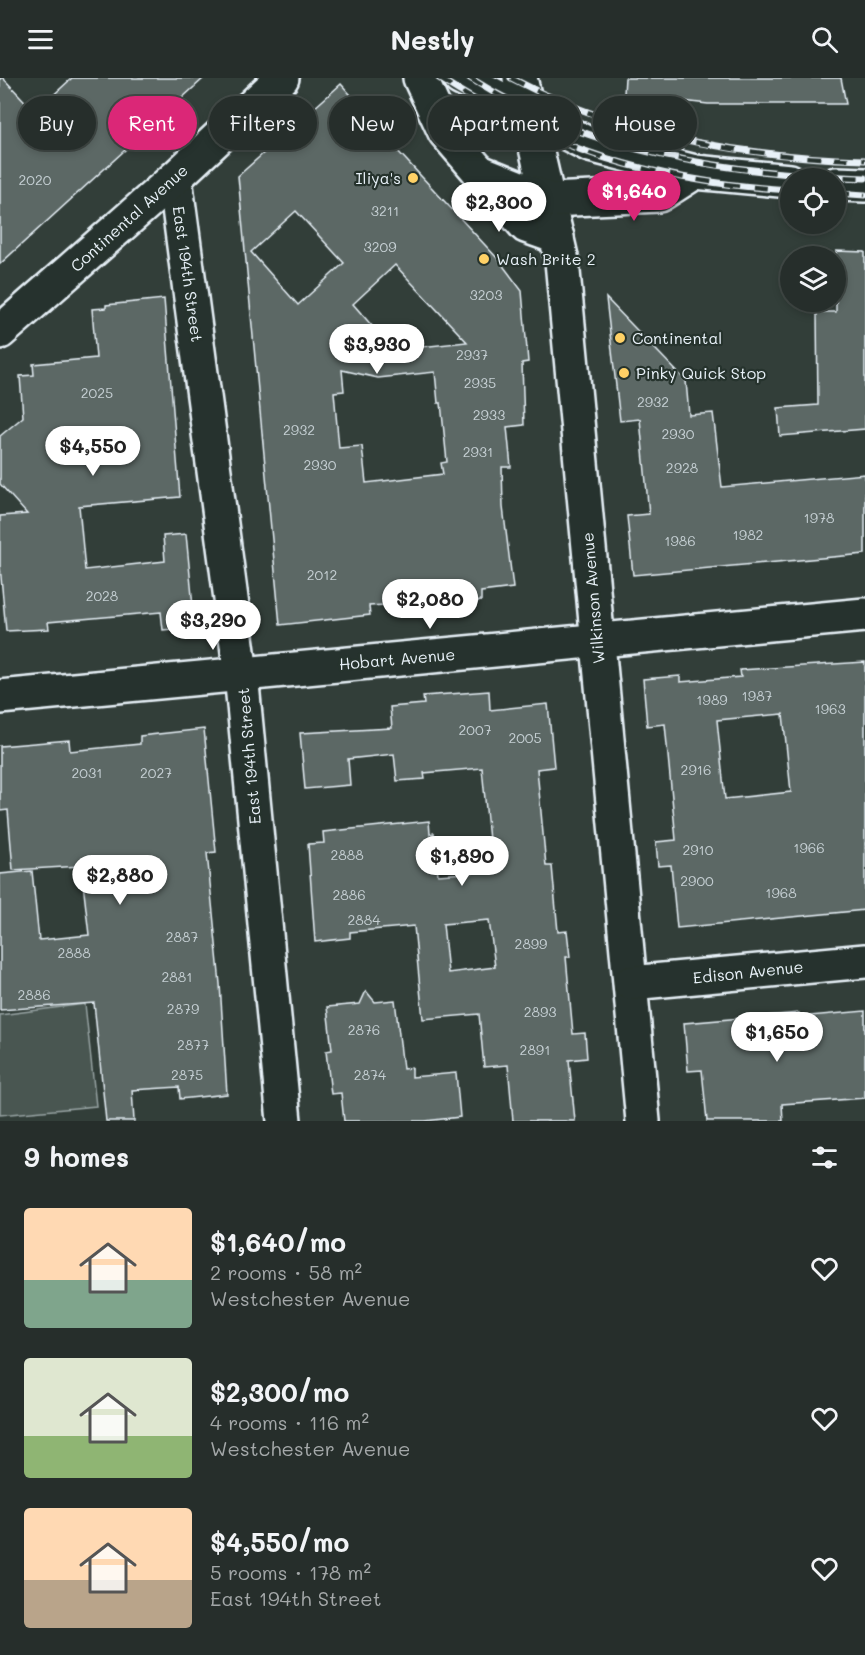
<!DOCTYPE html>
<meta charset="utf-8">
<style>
body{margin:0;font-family:Mali,sans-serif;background:#2e3633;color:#f1f3f6;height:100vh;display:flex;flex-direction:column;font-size:22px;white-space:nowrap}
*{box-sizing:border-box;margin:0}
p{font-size:20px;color:#a4a8a9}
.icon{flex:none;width:33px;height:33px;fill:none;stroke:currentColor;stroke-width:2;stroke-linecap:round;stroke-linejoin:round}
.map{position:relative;height:1043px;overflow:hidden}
.drawer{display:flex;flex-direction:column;background:#262e2b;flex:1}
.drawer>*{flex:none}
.hud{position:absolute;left:18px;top:18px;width:830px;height:54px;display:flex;gap:12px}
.fabs{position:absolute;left:780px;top:90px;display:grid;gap:12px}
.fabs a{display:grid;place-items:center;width:66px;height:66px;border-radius:50%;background:#262e2b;box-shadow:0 3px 9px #0003,0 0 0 2px #424a47;font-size:30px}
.price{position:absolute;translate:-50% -51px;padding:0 14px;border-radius:21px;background:#fff;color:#222;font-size:20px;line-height:39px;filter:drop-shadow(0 2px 3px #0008)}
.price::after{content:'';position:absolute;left:50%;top:36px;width:18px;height:14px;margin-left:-9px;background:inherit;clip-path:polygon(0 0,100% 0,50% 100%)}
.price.active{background:#db2777;color:#fff}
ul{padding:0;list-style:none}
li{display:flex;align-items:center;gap:18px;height:150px;padding:0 24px}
li span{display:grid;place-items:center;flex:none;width:168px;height:120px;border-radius:6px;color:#555}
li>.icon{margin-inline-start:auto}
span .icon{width:72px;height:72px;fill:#fffc;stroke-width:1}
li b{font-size:26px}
h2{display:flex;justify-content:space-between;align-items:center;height:72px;padding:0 24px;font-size:26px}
.tag{padding:0 21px;border-radius:27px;background:#262e2b;box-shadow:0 3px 9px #0003,0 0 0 2px #424a47;font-size:21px;line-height:54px}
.tag.active{background:#db2777;color:#fff}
header{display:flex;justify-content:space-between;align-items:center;height:78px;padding:0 24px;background:#262e2b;font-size:27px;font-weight:700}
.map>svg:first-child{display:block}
</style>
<header><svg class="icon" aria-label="menu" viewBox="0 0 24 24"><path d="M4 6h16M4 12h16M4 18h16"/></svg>Nestly<svg class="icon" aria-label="search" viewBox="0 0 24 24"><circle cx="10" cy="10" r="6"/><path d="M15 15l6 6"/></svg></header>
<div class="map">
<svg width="865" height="1043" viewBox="0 0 865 1043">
<rect width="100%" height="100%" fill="#323e39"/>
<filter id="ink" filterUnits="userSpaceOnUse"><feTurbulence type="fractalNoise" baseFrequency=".0167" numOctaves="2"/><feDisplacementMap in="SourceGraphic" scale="12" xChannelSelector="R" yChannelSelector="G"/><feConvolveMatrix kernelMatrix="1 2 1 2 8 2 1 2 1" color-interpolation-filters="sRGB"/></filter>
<g filter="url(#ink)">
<path fill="#495651" stroke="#98a4a4" stroke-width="1.5" d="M85,926L96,1028L0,1037V937Z"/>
<g fill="#5c6865" stroke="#e8f1f8" stroke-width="1.5" fill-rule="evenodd">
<path d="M0,0H3L35,34L72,0H204L0,186Z"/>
<path d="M625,0H841L846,26H708L624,16Z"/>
<path d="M341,6L384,54L382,56L498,181L522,213L528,284L522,285L524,347L507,349L511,389H502L503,429L513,510L481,514V523L417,531L416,525L369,528L370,537L280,547L238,98ZM296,133L344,185L298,227L251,174ZM395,187L467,264L393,272L353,226ZM342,292L378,300L435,294L438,325H441L447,384L441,385L443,396L366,405L362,368L339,370L334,314L344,313Z"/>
<path d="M836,173L865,174V351L780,358L778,330L818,327L817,234H836Z"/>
<path d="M606,220L686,303L689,337L713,335L722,409L865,396V476L633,497L627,438L649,436L640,341L620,343Z"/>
<path d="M164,221L180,419L79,428L85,492L165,483L163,458L186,456L195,549L163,552L161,534L48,544L49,551L6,553L0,488V438L27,436L0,406V358L23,339L20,298L34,297L33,286L96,280L92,231L106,230V227Z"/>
<path d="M865,584V832L677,850L671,787L658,788L656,764L676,762L665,646L647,648L643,601L680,598V604L741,599L740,592ZM783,636L791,714L725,721L717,642Z"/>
<path d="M489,613L490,632L548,626L554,689L537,691L546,788H552L558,854L567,853L570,879H566L573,956L585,955L587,980L569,982L575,1043H513L508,987L484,989L479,936L423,941L414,848L350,854V860L315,864L308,766L324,765L323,754L429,743L430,756L434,755L438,797L492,793L482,690L424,695L425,701L397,703L394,676L348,681L350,707L305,711L300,655L392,650L390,629L424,626L423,618ZM489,842L495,889L448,895L443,846Z"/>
<path d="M204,651L216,774L207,775L220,906L227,1016L180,1021L179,1009L132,1012L134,1043H106L94,925L0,932V796L32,793L39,862L89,857L81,788L13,792L8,732L0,733V668L69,662L70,673L140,666V658Z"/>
<path d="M366,913L375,924L395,922L403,991L412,990V999L456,995L460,1039L425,1043H344L341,1015L331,1016L326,973L332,972L327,929L360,926Z"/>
<path d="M865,933V1020L782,1026L783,1043H707L702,992L688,993L684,945L799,935V939Z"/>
</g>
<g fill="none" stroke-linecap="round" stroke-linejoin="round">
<g stroke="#e8f1f8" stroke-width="38">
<g id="street">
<path d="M420,0L445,54L526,148L557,159"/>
<path d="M520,0L562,183L643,1043"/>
<path d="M480,94L550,122L659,117L695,94"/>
<path d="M175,100L241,596L284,1043"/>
<path d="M0,254L175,100L282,0"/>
<path d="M0,619L865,537"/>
<path d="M631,905L865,883"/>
</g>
</g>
<g stroke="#e8f1f8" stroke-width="38">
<g id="secondary">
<path d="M460,0L590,67L695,94L790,103"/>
<path d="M836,106L865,107"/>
</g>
</g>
<use href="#street" stroke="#26332d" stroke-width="33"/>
<use href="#secondary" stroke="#26332d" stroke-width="33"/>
<g stroke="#e8f1f8" stroke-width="7">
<g id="rail">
<path d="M439,0C552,73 656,104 790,112"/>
<path d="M470,0C588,75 728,96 865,100"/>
<path d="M511,0C620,58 742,79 865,82"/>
<path d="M836,115L865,117"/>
</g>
</g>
<use href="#rail" stroke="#26332d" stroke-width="4.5" stroke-dasharray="14" stroke-linecap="butt"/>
</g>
</g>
<g fill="#ffd166" stroke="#26332d" stroke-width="2">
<circle cx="413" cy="100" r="6"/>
<circle cx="484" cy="181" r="6"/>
<circle cx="620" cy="260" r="6"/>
<circle cx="624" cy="295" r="6"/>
</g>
<g text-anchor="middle" stroke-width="4.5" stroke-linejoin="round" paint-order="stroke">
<g font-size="14" fill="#c5cfd3">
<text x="35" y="107">2020</text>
<text x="385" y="138">3211</text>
<text x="380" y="174">3209</text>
<text x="486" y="222">3203</text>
<text x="472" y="282">2937</text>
<text x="480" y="310">2935</text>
<text x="97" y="320">2025</text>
<text x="653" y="329">2932</text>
<text x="489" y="342">2933</text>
<text x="299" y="357">2932</text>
<text x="678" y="361">2930</text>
<text x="478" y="379">2931</text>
<text x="320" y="392">2930</text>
<text x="682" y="395">2928</text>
<text x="819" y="445">1978</text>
<text x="748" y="462">1982</text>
<text x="680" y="468">1986</text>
<text x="322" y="502">2012</text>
<text x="102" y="523">2028</text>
<text x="757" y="623">1987</text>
<text x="712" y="627">1989</text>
<text x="830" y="636">1963</text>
<text x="475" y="657">2007</text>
<text x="525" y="665">2005</text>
<text x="696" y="697">2916</text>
<text x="87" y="700">2031</text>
<text x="156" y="700">2027</text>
<text x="809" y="775">1966</text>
<text x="698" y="777">2910</text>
<text x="347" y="782">2888</text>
<text x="697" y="808">2900</text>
<text x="781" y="820">1968</text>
<text x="349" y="822">2886</text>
<text x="364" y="847">2884</text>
<text x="182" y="864">2887</text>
<text x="531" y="871">2899</text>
<text x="74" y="880">2888</text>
<text x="177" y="904">2881</text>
<text x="34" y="922">2886</text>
<text x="183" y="936">2879</text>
<text x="540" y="939">2893</text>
<text x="364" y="957">2876</text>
<text x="193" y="972">2877</text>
<text x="535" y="977">2891</text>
<text x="187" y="1002">2875</text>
<text x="370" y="1002">2874</text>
</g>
<g font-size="16" fill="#e8f1f8" stroke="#26332d" text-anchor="start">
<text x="401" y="106" text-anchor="end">Iliya's</text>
<text x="496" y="187">Wash Brite 2</text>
<text x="632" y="266">Continental</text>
<text x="636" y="301">Pinky Quick Stop</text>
</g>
<g font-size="16" fill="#e8f1f8" stroke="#26332d">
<text transform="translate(129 140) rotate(-42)" y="6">Continental Avenue</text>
<text transform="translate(188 196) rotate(82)" y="6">East 194th Street</text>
<text transform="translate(593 520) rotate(-95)" y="6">Wilkinson Avenue</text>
<text transform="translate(397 581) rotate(-5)" y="6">Hobart Avenue</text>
<text transform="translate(249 678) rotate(-95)" y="6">East 194th Street</text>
<text transform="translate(748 894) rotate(-6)" y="6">Edison Avenue</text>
</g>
</g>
</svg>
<div class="fabs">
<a><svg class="icon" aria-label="locate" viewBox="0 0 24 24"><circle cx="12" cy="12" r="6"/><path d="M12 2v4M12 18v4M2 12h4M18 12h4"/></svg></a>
<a><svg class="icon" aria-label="layers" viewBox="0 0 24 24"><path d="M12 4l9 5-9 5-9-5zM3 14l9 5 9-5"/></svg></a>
</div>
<b class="price active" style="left:634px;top:144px">$1,640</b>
<b class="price" style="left:499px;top:155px">$2,300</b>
<b class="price" style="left:377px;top:297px">$3,930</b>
<b class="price" style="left:93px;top:399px">$4,550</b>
<b class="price" style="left:430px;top:552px">$2,080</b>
<b class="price" style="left:213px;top:573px">$3,290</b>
<b class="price" style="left:462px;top:809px">$1,890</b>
<b class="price" style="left:120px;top:828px">$2,880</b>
<b class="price" style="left:777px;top:985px">$1,650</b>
<div class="hud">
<a class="tag">Buy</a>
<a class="tag active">Rent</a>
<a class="tag">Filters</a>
<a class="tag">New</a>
<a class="tag">Apartment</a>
<a class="tag">House</a>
</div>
</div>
<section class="drawer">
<h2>9 homes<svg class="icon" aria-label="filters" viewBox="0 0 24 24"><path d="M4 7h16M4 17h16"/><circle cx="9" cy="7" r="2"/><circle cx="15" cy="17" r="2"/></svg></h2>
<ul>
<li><span style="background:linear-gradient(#ffd9b3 60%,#7fa58c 0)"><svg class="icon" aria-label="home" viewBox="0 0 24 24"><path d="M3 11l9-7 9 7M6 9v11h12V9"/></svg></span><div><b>$1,640/mo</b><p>2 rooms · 58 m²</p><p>Westchester Avenue</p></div><svg class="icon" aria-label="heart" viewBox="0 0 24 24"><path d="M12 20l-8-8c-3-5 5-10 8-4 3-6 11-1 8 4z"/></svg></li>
<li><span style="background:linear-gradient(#dfe7d0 65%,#8fb573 0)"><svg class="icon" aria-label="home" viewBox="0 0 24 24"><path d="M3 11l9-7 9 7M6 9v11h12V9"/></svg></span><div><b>$2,300/mo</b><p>4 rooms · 116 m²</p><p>Westchester Avenue</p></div><svg class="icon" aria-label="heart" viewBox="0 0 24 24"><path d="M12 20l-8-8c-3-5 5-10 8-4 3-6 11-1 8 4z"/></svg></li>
<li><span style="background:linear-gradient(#ffd9b3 60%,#b9a48a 0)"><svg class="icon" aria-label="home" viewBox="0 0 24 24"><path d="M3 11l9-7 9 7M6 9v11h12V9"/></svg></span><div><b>$4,550/mo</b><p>5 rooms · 178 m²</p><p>East 194th Street</p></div><svg class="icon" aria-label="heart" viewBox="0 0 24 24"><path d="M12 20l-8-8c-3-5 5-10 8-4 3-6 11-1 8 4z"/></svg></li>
</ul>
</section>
